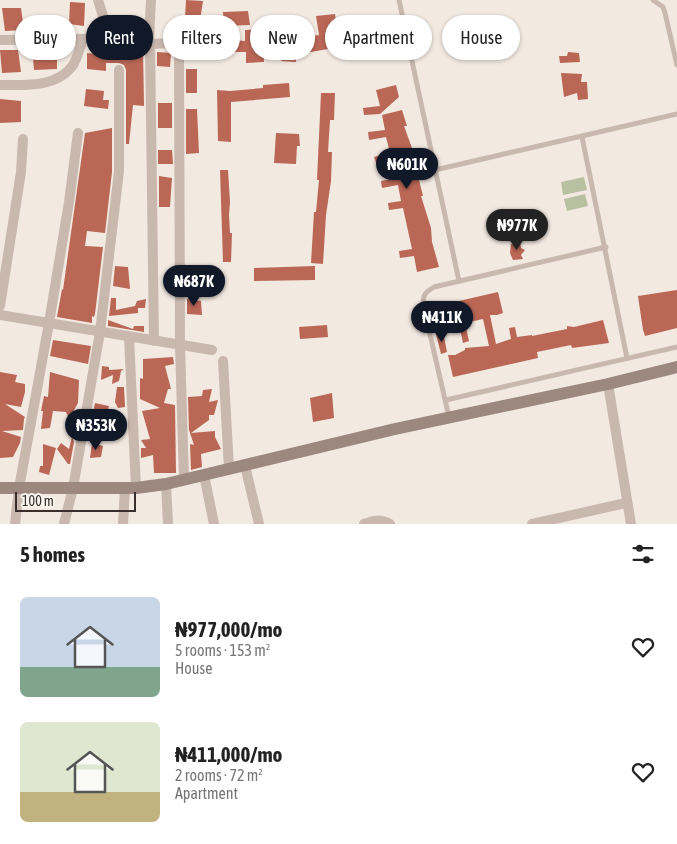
<!DOCTYPE html>
<meta charset="utf-8">
<style>
body{margin:0;font-family:"Asap Condensed",sans-serif;background:#f6f6f6;color:#222;height:100vh;display:flex;flex-direction:column;font-size:19px;white-space:nowrap}
*{box-sizing:border-box;margin:0}
p{font-size:16px;color:#767676}
.icon{flex:none;width:28px;height:28px;fill:none;stroke:currentColor;stroke-width:2;stroke-linecap:round;stroke-linejoin:round}
.map{position:relative;height:524px;overflow:hidden}
.details{display:flex;flex-direction:column;background:#fff;flex:1}
.details>*{flex:none}
.hud{position:absolute;left:15px;top:15px;width:648px;height:45px;display:flex;gap:10px}
.scale{position:absolute;left:15px;bottom:12px;width:121px;box-sizing:border-box;padding-left:5px;border:2px solid #382f2c;border-top:0;font-size:14px;line-height:18px;white-space:nowrap;color:#382f2c;-webkit-text-stroke:4px #f9f3ee;paint-order:stroke}
.price{position:absolute;translate:-50% -42px;padding:0 11px;border-radius:18px;background:#111827;color:#fff;font-size:16px;line-height:32px;filter:drop-shadow(0 1px 2px #0008)}
.price::after{content:'';position:absolute;left:50%;top:30px;width:15px;height:11px;margin-left:-8px;background:inherit;clip-path:polygon(0 0,100% 0,50% 100%)}
.price.active{background:#222;color:#fff}
ul{padding:0;list-style:none}
li{display:flex;align-items:center;gap:15px;height:125px;padding:0 20px}
li span{display:grid;place-items:center;flex:none;width:140px;height:100px;border-radius:8px;color:#555}
li>.icon{margin-inline-start:auto}
span .icon{width:60px;height:60px;fill:#fffc;stroke-width:1}
li b{font-size:21px}
h2{display:flex;justify-content:space-between;align-items:center;height:60px;padding:0 20px;font-size:21px}
.pill{padding:0 18px;border-radius:22px;background:#fff;box-shadow:0 1px 4px #0004;font-size:18px;line-height:45px}
.pill.active{background:#111827;color:#fff}
.map>svg:first-child{display:block}
</style>
<div class="map">
<svg width="677" height="524" viewBox="0 0 677 524">
<rect width="100%" height="100%" fill="#f2e9e1"/>
<g fill="#b8c0a2">
<path d="M584,177L587,190L563,195L561,182Z"/>
<path d="M585,194L588,206L567,211L564,199Z"/>
</g>
<g fill="#bb6756">
<path d="M186,0L203,1L197,40L184,37Z"/>
<path d="M70,2L85,3L84,26L69,24Z"/>
<path d="M2,8H21L24,30L5,31Z"/>
<path d="M248,11L250,25L224,26L223,12Z"/>
<path d="M335,14L339,47L311,52H296V62L281,61L279,29H296V38L319,35L316,16Z"/>
<path d="M263,29L264,62L246,63V52H233V40L245,41V30Z"/>
<path d="M118,45L143,48L144,106L133,105L129,144H126V70L124,65L119,63H106V71L87,69V53L96,54L97,47L118,48Z"/>
<path d="M32,46L57,48V69L34,70Z"/>
<path d="M0,50H18L21,72L2,73Z"/>
<path d="M157,52L171,53L170,67L157,66Z"/>
<path d="M568,52L579,53L580,62L560,63L559,56H567Z"/>
<rect x="186" y="69" width="11" height="24"/>
<path d="M561,73L582,74L581,82H587L588,99L578,100L577,93L564,97Z"/>
<path d="M289,83L290,97L231,102V142L218,141L217,90L230,91L263,88V85Z"/>
<path d="M396,85L399,97L380,114L364,115L363,108L380,106L376,90Z"/>
<path d="M86,89L104,91L103,100H109L108,109L84,106Z"/>
<path d="M321,93H335L334,120H330L328,152H332L331,181L326,215L323,264L311,263L314,212H316L319,180H317Z"/>
<path d="M0,99L21,101V122L0,123Z"/>
<rect x="158" y="103" width="14" height="25"/>
<path d="M186,109H197L199,153L186,154Z"/>
<path d="M402,110L407,126H404L412,148H411L423,196H421L431,228L432,242L439,267L417,272L414,256L400,258L399,251L412,249L403,208L389,210L388,203L401,201L398,185L382,188L381,181L397,178L392,160L377,165L374,157L390,153L386,137L369,140L368,132L385,130L382,115Z"/>
<path d="M112,128V172L105,233L87,231L85,246L103,247L95,314L94,317L92,316V323L57,317L62,289L63,290L85,133Z"/>
<path d="M276,133L299,134L300,146H297L296,164L274,163Z"/>
<path d="M158,150H172L173,164H158Z"/>
<path d="M220,170H228L230,202L229,215L230,233H232L231,262H223Z"/>
<path d="M159,176L172,178L170,207H159Z"/>
<path d="M520,242L521,248L525,250L521,255L523,259L513,260L510,253L511,244Z"/>
<path d="M115,266L128,267L130,289L113,286Z"/>
<path d="M315,266V280L254,281V268Z"/>
<path d="M677,290V328L645,336L643,330L638,296Z"/>
<path d="M498,292L503,313L497,315H490L496,344L511,339L509,328L515,327L517,337L532,335V336L567,329V326L574,327L603,320L609,343L572,348L571,345L537,352L538,358L453,377L448,355H455L465,350V348L489,346L483,319L465,323L469,341L463,343L459,324L441,328L437,306Z"/>
<path d="M111,298H116V310L135,306L137,301L146,299L145,308H138V313L109,316Z"/>
<path d="M187,299L201,301L202,315L187,314Z"/>
<path d="M108,320L133,329L134,326H144V332L108,326Z"/>
<path d="M327,325L328,337L300,339L299,327Z"/>
<path d="M443,332L447,352L441,354L436,334Z"/>
<path d="M53,340L91,346L88,364L50,356Z"/>
<path d="M173,357L174,364L165,366L171,389H168L164,403L175,405L176,473H154L153,455L141,458V448H146L141,440L150,439L142,411L160,408L140,399V378L143,379V359Z"/>
<path d="M102,366L109,367V370L124,369L121,371L119,381L112,384L113,375L101,380Z"/>
<path d="M0,372L17,375L15,382L25,384V392L21,407L5,404L25,417L24,419L23,430L2,431L21,437L20,443L13,457L0,458Z"/>
<path d="M50,372L79,380L78,403L69,419L66,412L53,411L50,428L41,429L43,411H41L44,396L48,397Z"/>
<path d="M117,387H124L125,407L118,408L115,402Z"/>
<path d="M212,389L209,402L218,400L214,415H209V420L191,433L215,431V437L221,449L201,454L202,467L191,470L190,444L194,445L189,430L188,397L202,396L203,390Z"/>
<path d="M332,393L334,418L313,422L310,398Z"/>
<path d="M95,403L109,406L103,434L94,436L96,415L94,408Z"/>
<path d="M72,437L74,442L70,464H68L57,449L61,443L69,449Z"/>
<path d="M92,443L103,446L101,457L90,458Z"/>
<path d="M43,444L56,448L49,475L39,472L40,466H43Z"/>
</g>
<g fill="none" stroke-linecap="round" stroke-linejoin="round">
<g stroke="#c9b8ae" stroke-width="5">
<path d="M399,0L459,281"/>
<path d="M653,0L663,7L665,13L677,65"/>
<path d="M582,137L627,358"/>
<path d="M435,170L677,114"/>
<path d="M446,400L677,347"/>
<path d="M449,417L423,304C423,294 426,292 434,287L606,247"/>
</g>
<g stroke="#c9b8ae" stroke-width="10">
<path d="M98,0L103,16L116,38"/>
<path d="M151,0L149,38L150,44L154,341"/>
<path d="M0,40L149,38"/>
<path d="M150,44L175,43L178,45L179,48L180,345L184,480"/>
<path d="M0,85C25,85 57,88 73,65C78,57 80,47 83,39"/>
<path d="M0,306L21,172L23,139"/>
<path d="M0,315L212,350"/>
<path d="M129,337L136,488"/>
<path d="M223,361L229,469"/>
<path d="M608,384L631,524"/>
<path d="M245,466L259,524"/>
<path d="M204,475L214,524"/>
<path d="M166,484L168,524"/>
<path d="M15,524L19,488L49,323L69,202L78,133"/>
<path d="M64,524L73,488L100,332L119,171V70"/>
<path d="M123,524L125,488"/>
<path d="M364,524C374,520 380,519 390,524"/>
<path d="M532,524L626,503"/>
</g>
<path stroke="#9d887f" stroke-width="12" d="M0,488H136L166,484L395,429L608,384L677,367"/>
</g>
</svg>
<div class="scale">100 m</div>
<b class="price" style="left:407px;top:190px">₦601K</b>
<b class="price active" style="left:517px;top:251px">₦977K</b>
<b class="price" style="left:194px;top:307px">₦687K</b>
<b class="price" style="left:442px;top:343px">₦411K</b>
<b class="price" style="left:96px;top:451px">₦353K</b>
<div class="hud">
<a class="pill">Buy</a>
<a class="pill active">Rent</a>
<a class="pill">Filters</a>
<a class="pill">New</a>
<a class="pill">Apartment</a>
<a class="pill">House</a>
</div>
</div>
<section class="details">
<h2>5 homes<svg class="icon" aria-label="filters" viewBox="0 0 24 24"><path d="M4 7h16M4 17h16"/><circle cx="9" cy="7" r="2"/><circle cx="15" cy="17" r="2"/></svg></h2>
<ul>
<li><span style="background:linear-gradient(#c9d6e8 70%,#7fa58c 0)"><svg class="icon" aria-label="home" viewBox="0 0 24 24"><path d="M3 11l9-7 9 7M6 9v11h12V9"/></svg></span><div><b>₦977,000/mo</b><p>5 rooms · 153 m²</p><p>House</p></div><svg class="icon" aria-label="heart" viewBox="0 0 24 24"><path d="M12 20l-8-8c-3-5 5-10 8-4 3-6 11-1 8 4z"/></svg></li>
<li><span style="background:linear-gradient(#dfe7d0 70%,#c2b280 0)"><svg class="icon" aria-label="home" viewBox="0 0 24 24"><path d="M3 11l9-7 9 7M6 9v11h12V9"/></svg></span><div><b>₦411,000/mo</b><p>2 rooms · 72 m²</p><p>Apartment</p></div><svg class="icon" aria-label="heart" viewBox="0 0 24 24"><path d="M12 20l-8-8c-3-5 5-10 8-4 3-6 11-1 8 4z"/></svg></li>
</ul>
</section>
